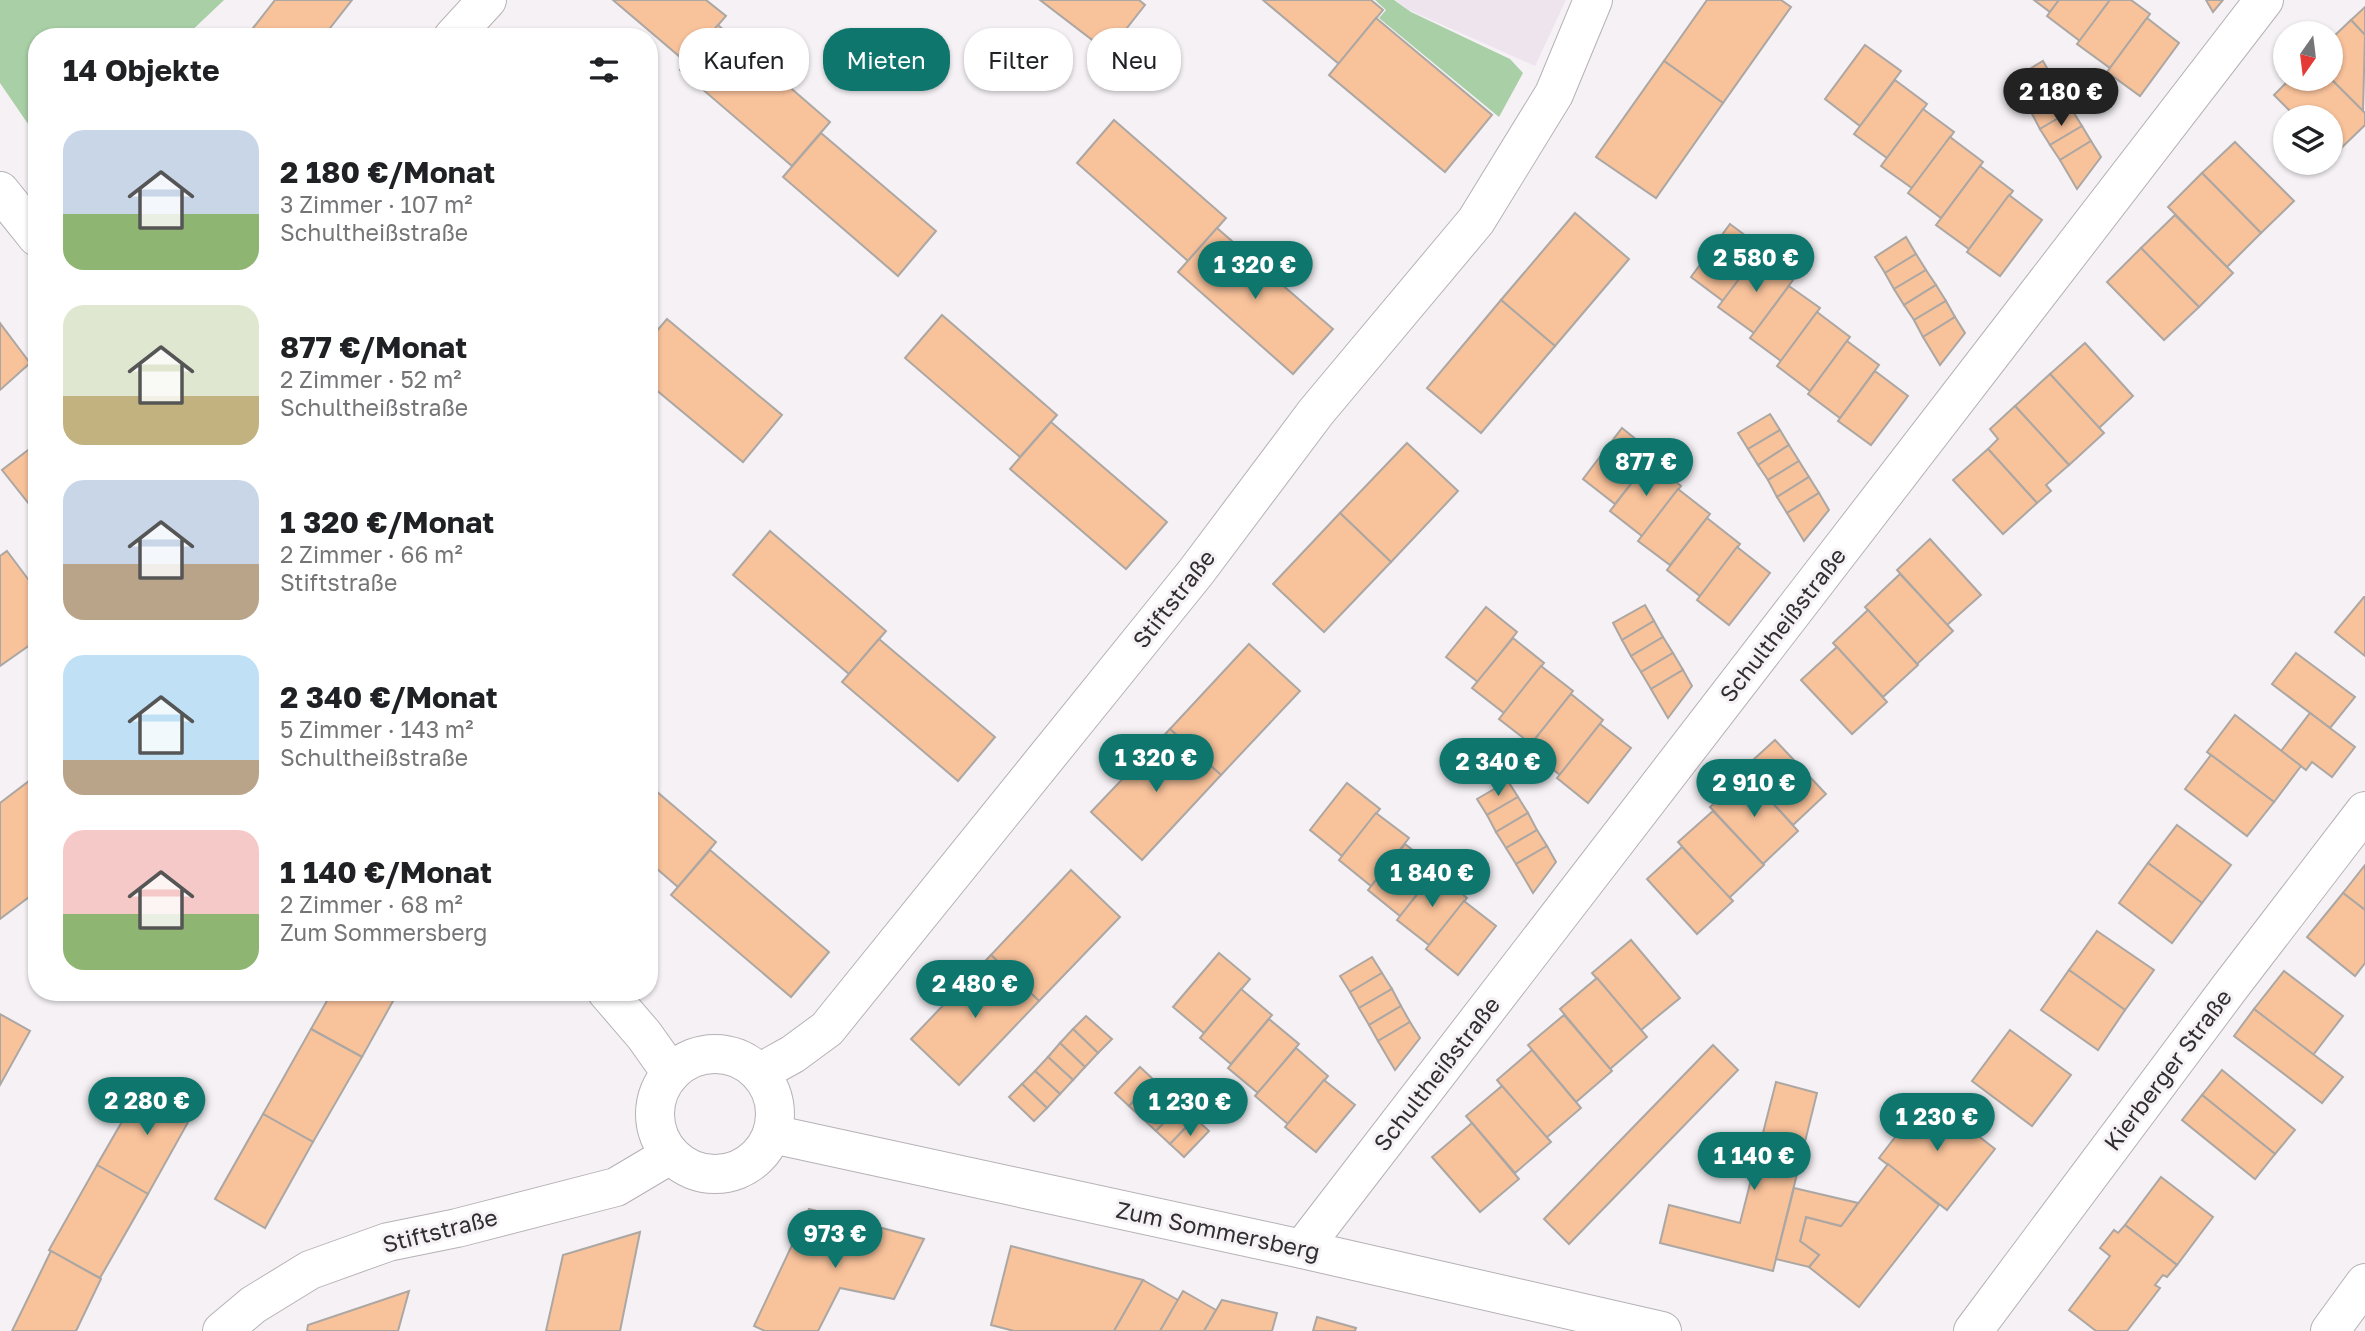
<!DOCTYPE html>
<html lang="de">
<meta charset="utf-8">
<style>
body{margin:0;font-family:"Golos Text",sans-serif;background:#f2f2f2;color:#202124;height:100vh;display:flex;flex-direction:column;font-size:26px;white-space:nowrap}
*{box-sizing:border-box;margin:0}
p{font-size:23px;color:#757577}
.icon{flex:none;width:38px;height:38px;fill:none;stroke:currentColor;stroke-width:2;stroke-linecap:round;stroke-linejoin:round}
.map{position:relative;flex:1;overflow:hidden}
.side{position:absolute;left:28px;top:28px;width:630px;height:973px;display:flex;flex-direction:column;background:#fff;border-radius:28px;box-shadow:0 2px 5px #0004}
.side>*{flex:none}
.hud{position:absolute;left:679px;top:28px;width:665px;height:63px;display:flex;gap:14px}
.needle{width:46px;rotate:194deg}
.buttons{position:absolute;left:2273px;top:21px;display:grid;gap:14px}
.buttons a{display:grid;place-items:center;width:70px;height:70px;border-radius:50%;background:#fff;box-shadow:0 2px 5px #0004;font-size:35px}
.price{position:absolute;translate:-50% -60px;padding:0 16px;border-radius:24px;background:#0f766e;color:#fff;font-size:23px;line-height:46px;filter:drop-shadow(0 2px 4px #0008)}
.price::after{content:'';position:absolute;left:50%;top:42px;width:21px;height:16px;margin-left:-10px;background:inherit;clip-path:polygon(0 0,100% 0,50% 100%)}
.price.active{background:#222;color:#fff}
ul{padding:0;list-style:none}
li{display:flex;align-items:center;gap:21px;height:175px;padding:0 35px}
li span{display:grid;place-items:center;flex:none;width:196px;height:140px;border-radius:21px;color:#555}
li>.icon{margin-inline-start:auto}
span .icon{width:84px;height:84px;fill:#fffc;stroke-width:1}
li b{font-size:30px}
h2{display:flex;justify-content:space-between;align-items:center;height:84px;padding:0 35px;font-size:30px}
.tag{padding:0 24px;border-radius:28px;background:#fff;box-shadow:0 2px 5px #0004;font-size:24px;line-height:63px}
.tag.active{background:#0f766e;color:#fff}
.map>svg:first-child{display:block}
</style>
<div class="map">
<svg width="2365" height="1331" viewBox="0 0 2365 1331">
<rect width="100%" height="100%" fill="#f5f1f5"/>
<path fill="#eee4ee" d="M1395,0H1566L1535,66L1409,10Z"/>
<g fill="#a8cfa5">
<path d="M0,0H224L185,37H37V137L0,83Z"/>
<path d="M1375,0H1394L1411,12L1510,59L1523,73L1499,117L1379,18L1386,10Z"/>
</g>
<g fill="#f8c29b" stroke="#aca7a3" stroke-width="2">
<path d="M275,0H352L323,37H246Z"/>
<path d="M613,0H706L726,16L686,62Z"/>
<path d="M1040,0H1139L1145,5L1108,52Z"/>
<path d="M1263,0H1371L1383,10L1339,64Z"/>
<path d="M1707,0H1781L1791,7L1723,103L1664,61Z"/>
<path d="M2034,0H2059L2050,12Z"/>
<path d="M2059,0H2110L2080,41L2047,16Z"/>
<path d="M2110,0H2131L2150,14L2110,68L2077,44Z"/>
<path d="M2206,0H2223L2213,12Z"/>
<path d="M2365,7V35L2351,20Z"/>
<path d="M1376,18L1492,115L1445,172L1329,75Z"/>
<path d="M2147,18L2179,43L2140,96L2107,72Z"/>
<path d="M2351,20L2365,35L2363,111L2331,79V39Z"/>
<path d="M718,25L830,122L792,166L680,70Z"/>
<path d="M1865,45L1901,71L1860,126L1825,99Z"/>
<path d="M1664,61L1723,103L1656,198L1596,157Z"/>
<path d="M2043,61L2052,77L2021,96L2011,80Z"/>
<path d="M2052,77L2062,93L2031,112L2021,96Z"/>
<path d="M2290,79H2331L2365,113V125L2333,156L2331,153V117H2296L2274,95Z"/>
<path d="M1895,80L1927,104L1887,158L1854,134Z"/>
<path d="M2062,93L2072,110L2040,129L2031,112Z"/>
<path d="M1923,109L1954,132L1912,188L1881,166Z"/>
<path d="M2072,110L2082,126L2050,145L2040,129Z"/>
<path d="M1114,120L1226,218L1188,261L1077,163Z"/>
<path d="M2082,126L2091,141L2060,160L2050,145Z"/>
<path d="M821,133L936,231L898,276L783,177Z"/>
<path d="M1950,137L1983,162L1941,218L1908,193Z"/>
<path d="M2091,141L2101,157L2077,189L2060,160Z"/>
<path d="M2235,142L2294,201L2261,233L2202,173Z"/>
<path d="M1980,166L2013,191L1969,249L1936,225Z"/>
<path d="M2202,173L2261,233L2227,267L2168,207Z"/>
<path d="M2009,195L2042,220L2000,276L1967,252Z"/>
<path d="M1575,213L1629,259L1555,346L1501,300Z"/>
<path d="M2175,215L2233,273L2199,307L2141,248Z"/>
<path d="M1730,224L1762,248L1723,301L1691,277Z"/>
<path d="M1217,228L1333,329L1293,374L1178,272Z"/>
<path d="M1906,237L1916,254L1885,273L1875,257Z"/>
<path d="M2141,248L2199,307L2164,340L2107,282Z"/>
<path d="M1758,254L1793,280L1754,333L1718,307Z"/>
<path d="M1916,254L1926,270L1894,289L1885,273Z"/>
<path d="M1926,270L1936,285L1904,305L1894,289Z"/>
<path d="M1936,285L1946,301L1914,320L1904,305Z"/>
<path d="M1789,286L1820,308L1781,361L1750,338Z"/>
<path d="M1501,300L1555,346L1481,433L1427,388Z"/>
<path d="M1946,301L1955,317L1923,337L1914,320Z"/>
<path d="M1817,312L1850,337L1810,391L1777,366Z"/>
<path d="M942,315L1057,415L1020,457L905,358Z"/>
<path d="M1955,317L1965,333L1940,365L1923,337Z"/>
<path d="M667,319L782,415L743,462L649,384V340Z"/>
<path d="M649,322L658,329L649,340Z"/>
<path d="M0,323L30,363L0,390Z"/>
<path d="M1847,341L1879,365L1840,418L1808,394Z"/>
<path d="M2085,343L2133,396L2099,428L2050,374Z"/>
<path d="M1875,371L1908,396L1871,445L1838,421Z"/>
<path d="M2050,374L2104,433L2069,465L2015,406Z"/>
<path d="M2015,406L2069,465L2046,485L2051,491L2037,503L1988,449L1998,439L1990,429Z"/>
<path d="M1770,414L1780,430L1748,449L1738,433Z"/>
<path d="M1051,422L1167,522L1126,569L1010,469Z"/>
<path d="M1622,428L1654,454L1615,504L1583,479Z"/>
<path d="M1780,430L1789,445L1758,465L1748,449Z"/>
<path d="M1407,443L1458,491L1391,562L1340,513Z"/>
<path d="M36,444H37V514L2,470Z"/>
<path d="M1789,445L1799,461L1768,480L1758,465Z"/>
<path d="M1988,449L2037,503L2003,534L1953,480Z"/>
<path d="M1649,461L1681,486L1642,536L1610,511Z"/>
<path d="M1799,461L1809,477L1777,497L1768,480Z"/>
<path d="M1809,477L1819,493L1787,513L1777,497Z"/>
<path d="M1678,489L1710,514L1670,565L1638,541Z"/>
<path d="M1819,493L1829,510L1804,541L1787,513Z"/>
<path d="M1340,513L1391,562L1324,632L1273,584Z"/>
<path d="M1707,518L1740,544L1700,596L1667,570Z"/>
<path d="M770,531L886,631L849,674L733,575Z"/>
<path d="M1930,539L1981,595L1947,625L1897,570Z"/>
<path d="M1737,547L1770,573L1729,625L1697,600Z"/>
<path d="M7,551L37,591V640L0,666V556Z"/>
<path d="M1900,574L1953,631L1917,664L1865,607Z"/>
<path d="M2364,597H2365V656L2335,632Z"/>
<path d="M1645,605L1654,621L1622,640L1613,623Z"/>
<path d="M1486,607L1517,632L1478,682L1446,657Z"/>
<path d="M1868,610L1918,665L1883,697L1833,643Z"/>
<path d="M1654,621L1663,637L1631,656L1622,640Z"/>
<path d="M1663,637L1673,653L1641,672L1631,656Z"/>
<path d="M1513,638L1544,663L1504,713L1472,688Z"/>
<path d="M879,639L995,737L958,781L842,682Z"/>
<path d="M1249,644L1300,691L1221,775L1170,729Z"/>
<path d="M1837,647L1887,702L1852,734L1801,680Z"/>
<path d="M1673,653L1683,670L1651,689L1641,672Z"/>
<path d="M2296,653L2355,697L2330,728L2272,684Z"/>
<path d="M1541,666L1573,691L1531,744L1499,719Z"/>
<path d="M1683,670L1692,686L1668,718L1651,689Z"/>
<path d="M1571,694L1603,720L1560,775L1527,749Z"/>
<path d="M2310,713L2355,747L2332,777L2312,762L2306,770L2281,751Z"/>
<path d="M2235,715L2301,766L2274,802L2207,752Z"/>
<path d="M1600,724L1631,748L1588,803L1557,778Z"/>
<path d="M1170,729L1221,775L1142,860L1091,812Z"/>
<path d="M1775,740L1826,794L1793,825L1742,770Z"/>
<path d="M2211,755L2274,802L2247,836L2185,789Z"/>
<path d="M1746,774L1798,831L1763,864L1710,807Z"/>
<path d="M33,778L37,783V891L0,919V803Z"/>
<path d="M1508,781L1518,797L1487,815L1477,799Z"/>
<path d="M1347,783L1380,809L1342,856L1310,830Z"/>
<path d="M649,785L716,842L678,887L649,862Z"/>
<path d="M1518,797L1528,813L1496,832L1487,815Z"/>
<path d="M1713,811L1764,865L1729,898L1678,842Z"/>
<path d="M1376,813L1409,838L1371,886L1339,860Z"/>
<path d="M1528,813L1537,830L1506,848L1496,832Z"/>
<path d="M2177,825L2231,865L2202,903L2148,863Z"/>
<path d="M1537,830L1547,846L1516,864L1506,848Z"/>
<path d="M1405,844L1437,869L1400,916L1368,890Z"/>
<path d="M1547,846L1556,862L1533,893L1516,864Z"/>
<path d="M1682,847L1733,901L1697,934L1647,879Z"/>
<path d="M710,850L829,952L791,997L671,895Z"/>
<path d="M2148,863L2202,903L2172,943L2119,903Z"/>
<path d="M2365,865V910L2343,893Z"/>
<path d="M1071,870L1120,917L1039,1001L991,955Z"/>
<path d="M1435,872L1467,898L1429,945L1397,920Z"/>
<path d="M2343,893L2365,910V963L2355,976L2307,937Z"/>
<path d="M1464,901L1496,926L1458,975L1426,949Z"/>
<path d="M2097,931L2154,970L2125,1010L2069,970Z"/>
<path d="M1631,940L1680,998L1641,1030L1592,973Z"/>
<path d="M1219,953L1250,979L1204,1033L1173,1007Z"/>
<path d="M991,955L1039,1001L959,1085L911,1039Z"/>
<path d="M1372,957L1382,973L1350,992L1340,976Z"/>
<path d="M2069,970L2125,1010L2098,1050L2041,1010Z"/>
<path d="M2284,971L2343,1016L2313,1055L2254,1009Z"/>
<path d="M1382,973L1392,989L1359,1008L1350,992Z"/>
<path d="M1597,978L1647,1037L1610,1069L1560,1009Z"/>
<path d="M1241,989L1272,1015L1231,1064L1200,1038Z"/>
<path d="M1392,989L1401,1006L1369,1025L1359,1008Z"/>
<path d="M332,992H398L362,1057L311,1029Z"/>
<path d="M1401,1006L1410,1022L1378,1041L1369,1025Z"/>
<path d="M2254,1009L2343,1077L2322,1103L2234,1036Z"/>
<path d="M0,1014L30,1031L0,1085Z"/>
<path d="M1564,1015L1612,1071L1576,1102L1528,1045Z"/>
<path d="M1086,1016L1112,1039L1098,1053L1073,1029Z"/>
<path d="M1269,1019L1299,1044L1258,1093L1228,1068Z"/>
<path d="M1410,1022L1420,1038L1395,1070L1378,1041Z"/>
<path d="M311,1029L362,1057L313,1142L263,1114Z"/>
<path d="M1073,1029L1098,1053L1085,1067L1060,1043Z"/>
<path d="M2010,1030L2071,1075L2032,1126L1972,1081Z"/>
<path d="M1060,1043L1085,1067L1073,1080L1048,1057Z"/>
<path d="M1713,1045L1738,1070L1569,1244L1544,1219Z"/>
<path d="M1296,1048L1328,1076L1288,1124L1255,1096Z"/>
<path d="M1532,1050L1581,1108L1546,1138L1497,1080Z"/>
<path d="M1048,1057L1073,1080L1060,1094L1035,1071Z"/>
<path d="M1140,1067L1154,1080L1129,1106L1115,1093Z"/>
<path d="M2222,1070L2295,1130L2275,1154L2202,1095Z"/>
<path d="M1035,1071L1060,1094L1047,1108L1022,1084Z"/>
<path d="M146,1080L196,1108L148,1194L97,1165Z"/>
<path d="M1154,1080L1168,1092L1143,1119L1129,1106Z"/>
<path d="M1324,1080L1355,1105L1316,1152L1285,1127Z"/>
<path d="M1776,1082L1817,1093L1773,1271L1660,1243L1669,1205L1740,1223Z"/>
<path d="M1022,1084L1047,1108L1034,1121L1009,1097Z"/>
<path d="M1502,1086L1551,1142L1515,1173L1466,1116Z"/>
<path d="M1168,1092L1181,1105L1156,1131L1143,1119Z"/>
<path d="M2202,1095L2275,1154L2255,1179L2182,1120Z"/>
<path d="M1927,1096L1995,1149L1947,1210L1879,1158Z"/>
<path d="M1181,1105L1195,1118L1170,1144L1156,1131Z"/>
<path d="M263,1114L313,1142L265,1228L215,1199Z"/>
<path d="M1195,1118L1209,1131L1184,1157L1170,1144Z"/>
<path d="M1472,1123L1519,1179L1480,1212L1432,1157Z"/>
<path d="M1888,1164L1939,1205L1859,1307L1809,1267L1819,1255L1800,1241L1806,1217L1841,1226Z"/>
<path d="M97,1165L148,1194L100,1278L49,1250Z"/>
<path d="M2161,1177L2213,1217L2177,1265L2125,1225Z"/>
<path d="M1794,1188L1858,1203L1841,1226L1806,1217L1800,1241L1819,1255L1809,1267L1776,1259Z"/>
<path d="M809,1209L924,1239L894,1299L840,1288L818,1331H765L754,1326Z"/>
<path d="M2125,1225L2177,1265L2167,1277L2163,1275L2155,1285L2160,1288L2127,1331H2096L2069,1310L2110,1256L2100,1248L2114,1230L2118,1233Z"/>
<path d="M640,1232L620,1331H546L563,1255Z"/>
<path d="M1011,1246L1143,1280L1114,1331H1014L991,1325Z"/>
<path d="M51,1251L101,1279L76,1331H12Z"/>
<path d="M1143,1280L1178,1300L1160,1331H1114Z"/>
<path d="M409,1291L398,1331H307L308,1325Z"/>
<path d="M1183,1291L1216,1310L1204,1331H1160Z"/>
<path d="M1222,1300L1277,1313L1272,1331H1204Z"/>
<path d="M1317,1317L1356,1328L1355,1331H1313Z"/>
</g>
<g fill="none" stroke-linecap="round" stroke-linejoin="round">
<g stroke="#b6b1b5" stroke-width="40">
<g id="minor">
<path d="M453,37L487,0"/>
<path d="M0,191L37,237"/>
<path d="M607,992L644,1035L671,1073"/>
<circle cx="715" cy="1114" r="60"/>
<path d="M759,1073L793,1054L827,1029L1196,572L1316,412L1476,221L1554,94L1593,0"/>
<path d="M772,1134L1302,1249L1662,1331"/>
<path d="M1302,1249L2264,0"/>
<path d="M222,1331L253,1305L310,1270L388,1242L457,1228L616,1187L670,1155"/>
<path d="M1973,1331L2230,987L2365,811"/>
<path d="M2330,1331L2365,1283"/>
</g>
</g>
<g stroke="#b6b1b5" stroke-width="40">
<path id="secondary" d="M0,198L6,199"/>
</g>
<use href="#minor" stroke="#fff" stroke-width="38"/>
<use href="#secondary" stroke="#fff" stroke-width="38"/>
</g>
<g text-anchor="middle" stroke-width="6" stroke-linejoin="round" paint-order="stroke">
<g font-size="23" fill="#302e30" stroke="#f5f1f5">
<text transform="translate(1174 599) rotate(-52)" y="8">Stiftstraße</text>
<text transform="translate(1783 625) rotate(-52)" y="8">Schultheißstraße</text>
<text transform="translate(2168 1070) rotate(-53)" y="8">Kierberger Straße</text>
<text transform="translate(1437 1074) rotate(-52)" y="8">Schultheißstraße</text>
<text transform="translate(440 1231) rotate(-14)" y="8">Stiftstraße</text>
<text transform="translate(1218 1231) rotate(12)" y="8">Zum Sommersberg</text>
</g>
</g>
</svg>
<div class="buttons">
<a><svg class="needle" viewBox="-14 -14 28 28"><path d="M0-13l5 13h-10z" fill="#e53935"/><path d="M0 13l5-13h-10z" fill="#757577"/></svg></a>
<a><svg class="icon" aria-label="layers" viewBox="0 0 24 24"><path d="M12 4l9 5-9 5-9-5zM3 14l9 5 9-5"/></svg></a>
</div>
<b class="price active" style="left:2061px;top:128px">2 180 €</b>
<b class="price" style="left:1756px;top:294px">2 580 €</b>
<b class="price" style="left:1255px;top:301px">1 320 €</b>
<b class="price" style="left:1646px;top:498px">877 €</b>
<b class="price" style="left:1156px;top:794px">1 320 €</b>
<b class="price" style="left:1498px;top:798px">2 340 €</b>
<b class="price" style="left:1754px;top:819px">2 910 €</b>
<b class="price" style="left:1432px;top:909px">1 840 €</b>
<b class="price" style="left:975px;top:1020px">2 480 €</b>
<b class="price" style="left:147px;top:1137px">2 280 €</b>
<b class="price" style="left:1190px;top:1138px">1 230 €</b>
<b class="price" style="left:1937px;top:1153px">1 230 €</b>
<b class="price" style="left:1754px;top:1192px">1 140 €</b>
<b class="price" style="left:835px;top:1270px">973 €</b>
<div class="hud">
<a class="tag">Kaufen</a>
<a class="tag active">Mieten</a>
<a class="tag">Filter</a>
<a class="tag">Neu</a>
</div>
<section class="side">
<h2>14 Objekte<svg class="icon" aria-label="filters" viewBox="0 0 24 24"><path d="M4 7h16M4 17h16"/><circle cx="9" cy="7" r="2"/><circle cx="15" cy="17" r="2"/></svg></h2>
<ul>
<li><span style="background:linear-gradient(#c9d6e8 60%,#8fb573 0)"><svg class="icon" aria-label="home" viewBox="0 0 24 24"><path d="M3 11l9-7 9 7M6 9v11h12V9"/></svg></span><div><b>2 180 €/Monat</b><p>3 Zimmer · 107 m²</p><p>Schultheißstraße</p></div></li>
<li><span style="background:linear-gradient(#dfe7d0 65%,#c2b280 0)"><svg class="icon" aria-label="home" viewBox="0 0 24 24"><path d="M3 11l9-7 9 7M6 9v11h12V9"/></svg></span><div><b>877 €/Monat</b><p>2 Zimmer · 52 m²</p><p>Schultheißstraße</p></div></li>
<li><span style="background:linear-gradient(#c9d6e8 60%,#b9a48a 0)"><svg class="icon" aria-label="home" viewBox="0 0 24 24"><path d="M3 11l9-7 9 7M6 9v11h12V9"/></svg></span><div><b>1 320 €/Monat</b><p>2 Zimmer · 66 m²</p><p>Stiftstraße</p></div></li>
<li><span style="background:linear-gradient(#bfe0f5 75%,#b9a48a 0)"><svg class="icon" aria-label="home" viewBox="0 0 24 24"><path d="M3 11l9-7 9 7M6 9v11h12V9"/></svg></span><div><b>2 340 €/Monat</b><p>5 Zimmer · 143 m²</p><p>Schultheißstraße</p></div></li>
<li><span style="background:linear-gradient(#f6c9c9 60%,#8fb573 0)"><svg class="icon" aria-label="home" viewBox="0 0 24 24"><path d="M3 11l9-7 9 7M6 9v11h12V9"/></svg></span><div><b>1 140 €/Monat</b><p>2 Zimmer · 68 m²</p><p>Zum Sommersberg</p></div></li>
</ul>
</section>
</div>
